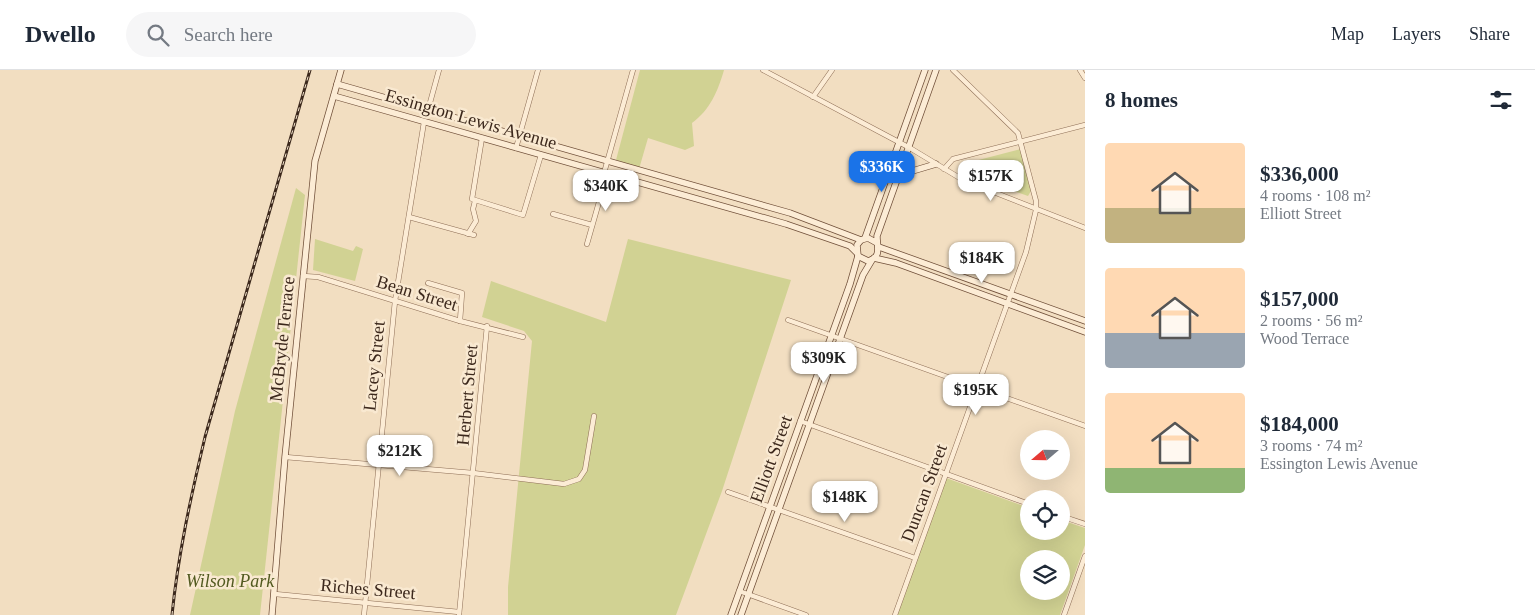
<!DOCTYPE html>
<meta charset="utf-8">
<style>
body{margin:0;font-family:Georgia,serif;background:#f6f6f7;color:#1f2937;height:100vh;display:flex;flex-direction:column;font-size:19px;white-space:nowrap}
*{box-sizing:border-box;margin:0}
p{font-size:16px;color:#747a83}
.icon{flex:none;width:28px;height:28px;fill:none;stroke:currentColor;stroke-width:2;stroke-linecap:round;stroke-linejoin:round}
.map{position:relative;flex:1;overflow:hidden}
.side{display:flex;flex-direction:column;background:#fff;width:450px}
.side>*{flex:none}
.needle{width:32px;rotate:250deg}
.controls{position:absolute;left:1020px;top:360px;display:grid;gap:10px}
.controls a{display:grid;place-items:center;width:50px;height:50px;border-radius:50%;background:#fff;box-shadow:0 5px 20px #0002;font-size:25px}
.price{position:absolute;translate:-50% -42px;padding:0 11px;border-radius:10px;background:#fff;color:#222;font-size:16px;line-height:32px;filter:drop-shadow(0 1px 2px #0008)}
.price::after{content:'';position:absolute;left:50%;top:30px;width:15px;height:11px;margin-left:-8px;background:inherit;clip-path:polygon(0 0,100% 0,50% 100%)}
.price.selected{background:#1a73e8;color:#fff}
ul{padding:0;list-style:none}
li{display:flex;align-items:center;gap:15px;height:125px;padding:0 20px}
li span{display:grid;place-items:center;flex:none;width:140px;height:100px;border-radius:5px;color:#555}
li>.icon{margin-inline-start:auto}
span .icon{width:60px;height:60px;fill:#fffc;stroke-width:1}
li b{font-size:21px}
h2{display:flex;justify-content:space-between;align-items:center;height:60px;padding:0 20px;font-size:21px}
header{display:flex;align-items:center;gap:30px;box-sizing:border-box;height:70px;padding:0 25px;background:#fff;border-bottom:1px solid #e0e1e3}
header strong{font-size:24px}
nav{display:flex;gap:28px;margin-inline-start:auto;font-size:18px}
.search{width:350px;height:45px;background:#f6f6f7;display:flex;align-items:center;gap:12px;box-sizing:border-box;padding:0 18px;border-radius:28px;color:#747a83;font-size:19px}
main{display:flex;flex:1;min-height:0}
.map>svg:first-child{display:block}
</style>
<header>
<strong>Dwello</strong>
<div class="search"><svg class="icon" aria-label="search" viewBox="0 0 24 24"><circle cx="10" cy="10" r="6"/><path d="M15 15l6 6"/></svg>Search here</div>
<nav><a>Map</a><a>Layers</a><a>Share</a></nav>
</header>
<main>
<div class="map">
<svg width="1085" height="545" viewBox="0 0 1085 545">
<rect width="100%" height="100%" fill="#f2dec1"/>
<g fill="#d1d293" fill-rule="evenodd">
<path d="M640,0H724C718,21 710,40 692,53L694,76L685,80L648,68L639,99L616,90Z"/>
<path d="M1021,79L1031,121L1028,126L979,109L962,99L963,94Z"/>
<path d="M296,118L305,125L260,545H190L235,341Z"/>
<path d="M315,169L353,181L356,176L363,179L355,211L313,200Z"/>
<path d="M628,169L791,210L722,421L676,545H508V517L532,271L524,261L482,247L491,211L606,252Z"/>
<path d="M946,408L1029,438V461H1061V450L1085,458V475L1060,545H897ZM1029,489H1061V521H1029Z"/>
</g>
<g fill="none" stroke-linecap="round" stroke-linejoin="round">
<g stroke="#8e6e56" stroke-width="5.5">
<g id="street">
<path d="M763,0L910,78L963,110L1085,158"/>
<path d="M1080,0L1085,8"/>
<path d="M813,27L832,0"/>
<path d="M428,40L439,0"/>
<path d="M482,68L472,129L523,145L541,85"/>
<path d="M516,78L538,0"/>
<path d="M944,99L953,89L1085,55"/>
<path d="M604,103L633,0"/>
<path d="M553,144L592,155"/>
<path d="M409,147L474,165"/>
<path d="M468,164L476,151L473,139L475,131"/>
<path d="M587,174L607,104"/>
<path d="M303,206L318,207L460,251L523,267"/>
<path d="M428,213L462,223L460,251"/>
<path d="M788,250L1085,356"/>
<path d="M800,351L1029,434"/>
<path d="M285,387L473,403L564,414L579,409L585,400L594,346"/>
<path d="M728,422L915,488"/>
<path d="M1061,446L1085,454"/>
<path d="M739,521L806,545"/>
<path d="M275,524L459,542"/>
<path d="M364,545L395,231L424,52"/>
<path d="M459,545L487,256"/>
<path d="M895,545L1026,182L1036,140V131L1018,63L953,0"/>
<path d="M1064,545L1085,486"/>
</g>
</g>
<g stroke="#704f39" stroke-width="7">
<g id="secondary">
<path d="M337,14L790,143L861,170"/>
<path d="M334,26L786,154L850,176L857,183"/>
<path d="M899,105L936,94"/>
<path d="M865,168L925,0"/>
<path d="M877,173L868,168L861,170L857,175L858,186L868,191C882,187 877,177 877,166L936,0"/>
<path d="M879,177L1085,251"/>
<path d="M874,188L896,193L1085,262"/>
<path d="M272,545L285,387L315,91L341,0"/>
<path d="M731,545L850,214L858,186"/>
<path d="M741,545L863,205L872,190"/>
</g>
</g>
<use href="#street" stroke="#fcecd5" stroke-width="4.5"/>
<use href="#secondary" stroke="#fcecd5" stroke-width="5.5"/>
<g stroke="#3c281c" stroke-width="3">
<path id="rail" d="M172,545C178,485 191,426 205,367L310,0"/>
</g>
<use href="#rail" stroke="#f9e9d1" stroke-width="1" stroke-dasharray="4" stroke-linecap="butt"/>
</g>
<g text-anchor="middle" stroke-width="5" stroke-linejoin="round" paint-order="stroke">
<g font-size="18" fill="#3c281c" stroke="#f9e9d1">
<text transform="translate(471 49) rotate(16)" y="6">Essington Lewis Avenue</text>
<text transform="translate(417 223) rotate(17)" y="6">Bean Street</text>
<text transform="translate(282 269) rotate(-84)" y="6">McBryde Terrace</text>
<text transform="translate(374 296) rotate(-84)" y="6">Lacey Street</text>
<text transform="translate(467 325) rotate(-85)" y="6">Herbert Street</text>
<text transform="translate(771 389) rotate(-70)" y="6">Elliott Street</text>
<text transform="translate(924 423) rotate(-70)" y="6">Duncan Street</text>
<text transform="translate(368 519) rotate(5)" y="6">Riches Street</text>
</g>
<g font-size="18" font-style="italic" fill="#525a20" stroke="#f9e9d1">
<text x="230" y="517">Wilson Park</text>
</g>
</g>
</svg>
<div class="controls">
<a><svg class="needle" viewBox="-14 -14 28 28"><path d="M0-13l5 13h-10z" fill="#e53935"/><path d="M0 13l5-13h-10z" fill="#747a83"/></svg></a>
<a><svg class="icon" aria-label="locate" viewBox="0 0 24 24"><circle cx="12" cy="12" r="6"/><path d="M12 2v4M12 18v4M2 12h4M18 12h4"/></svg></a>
<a><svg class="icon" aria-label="layers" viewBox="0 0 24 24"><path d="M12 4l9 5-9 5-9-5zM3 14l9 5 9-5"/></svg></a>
</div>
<b class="price selected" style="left:882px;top:123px">$336K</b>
<b class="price" style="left:991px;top:132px">$157K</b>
<b class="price" style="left:606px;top:142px">$340K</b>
<b class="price" style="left:982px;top:214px">$184K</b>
<b class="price" style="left:824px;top:314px">$309K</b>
<b class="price" style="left:976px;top:346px">$195K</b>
<b class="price" style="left:400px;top:407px">$212K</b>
<b class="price" style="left:845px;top:453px">$148K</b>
</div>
<section class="side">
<h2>8 homes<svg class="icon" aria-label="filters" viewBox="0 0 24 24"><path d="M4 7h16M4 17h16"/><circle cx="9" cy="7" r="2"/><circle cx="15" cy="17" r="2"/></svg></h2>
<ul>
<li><span style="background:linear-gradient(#ffd9b3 65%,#c2b280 0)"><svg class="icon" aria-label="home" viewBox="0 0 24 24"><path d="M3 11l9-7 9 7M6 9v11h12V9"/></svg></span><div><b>$336,000</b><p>4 rooms · 108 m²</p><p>Elliott Street</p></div></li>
<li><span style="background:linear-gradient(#ffd9b3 65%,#9aa5b1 0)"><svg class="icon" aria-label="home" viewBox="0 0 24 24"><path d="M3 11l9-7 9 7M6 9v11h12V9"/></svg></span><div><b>$157,000</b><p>2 rooms · 56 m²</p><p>Wood Terrace</p></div></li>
<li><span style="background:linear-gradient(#ffd9b3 75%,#8fb573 0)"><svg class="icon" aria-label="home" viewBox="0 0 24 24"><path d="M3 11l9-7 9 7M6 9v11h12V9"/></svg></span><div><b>$184,000</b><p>3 rooms · 74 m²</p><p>Essington Lewis Avenue</p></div></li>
</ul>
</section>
</main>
